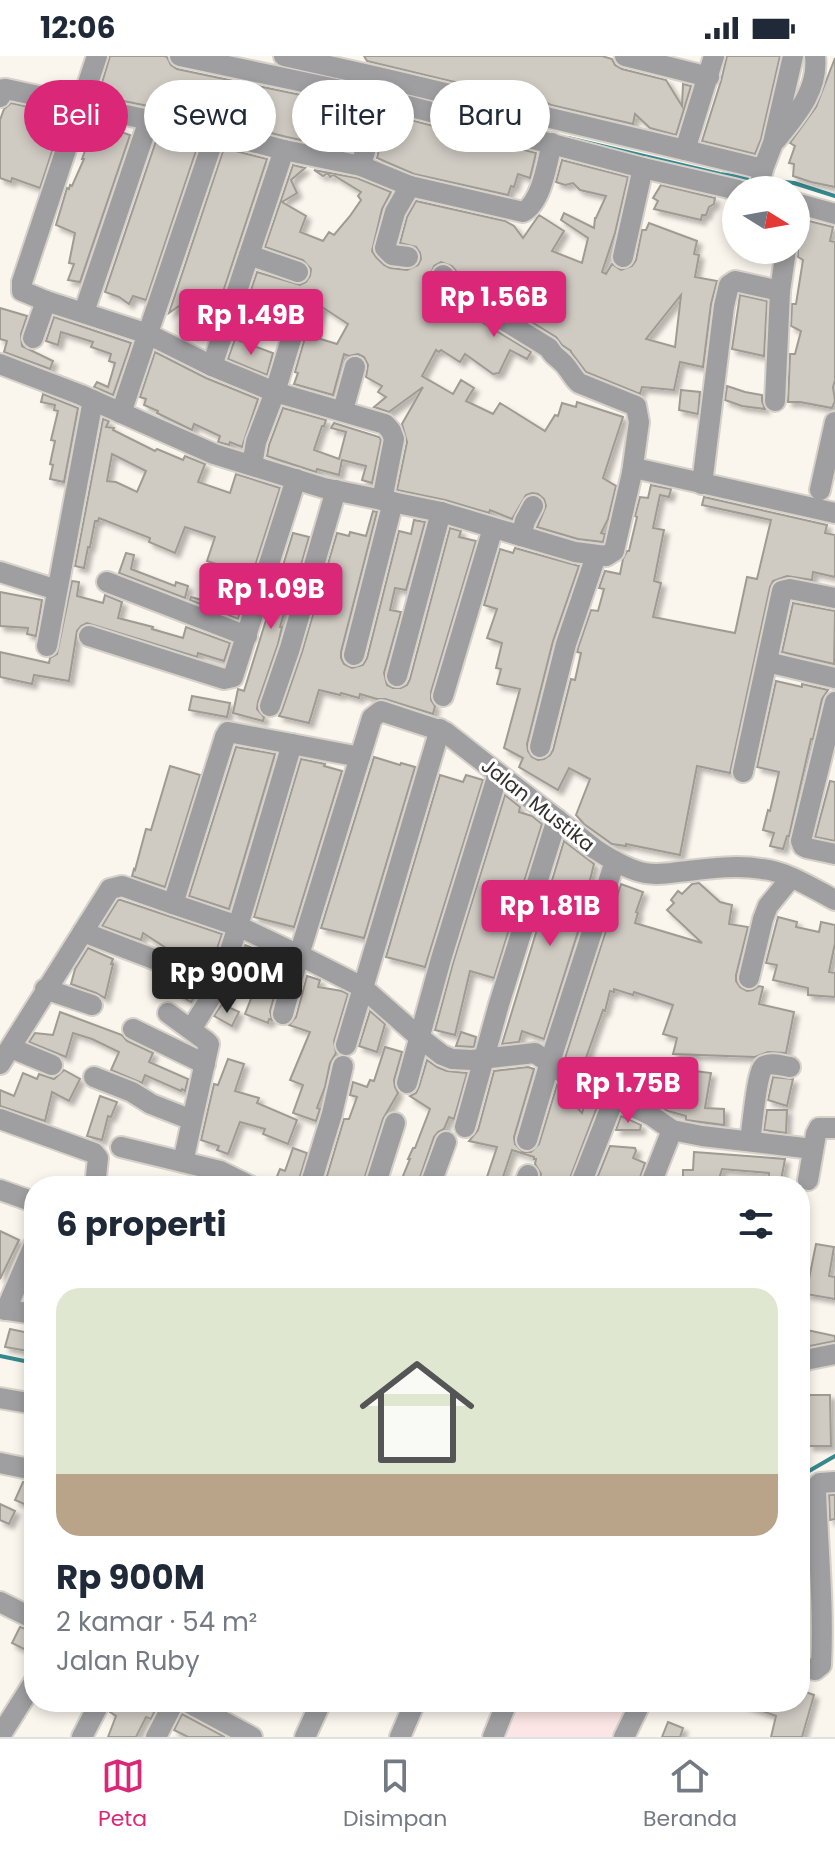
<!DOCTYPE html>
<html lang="id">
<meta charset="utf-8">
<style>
body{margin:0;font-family:Poppins,sans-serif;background:#f2f2f3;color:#1f2937;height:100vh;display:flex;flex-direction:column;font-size:30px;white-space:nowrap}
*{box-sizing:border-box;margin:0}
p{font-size:26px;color:#747a83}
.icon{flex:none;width:44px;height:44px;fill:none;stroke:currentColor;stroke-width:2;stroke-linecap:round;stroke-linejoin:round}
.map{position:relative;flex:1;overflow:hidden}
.sheet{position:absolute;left:24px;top:1120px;width:786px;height:536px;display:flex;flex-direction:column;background:#fff;border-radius:32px;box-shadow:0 4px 12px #0003}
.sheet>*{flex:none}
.guide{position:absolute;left:24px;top:24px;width:788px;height:72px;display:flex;gap:16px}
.needle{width:52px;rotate:101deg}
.fabs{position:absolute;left:722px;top:120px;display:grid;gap:16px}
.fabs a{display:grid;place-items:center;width:88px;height:88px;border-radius:50%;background:#fff;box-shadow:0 4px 12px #0003;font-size:40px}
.price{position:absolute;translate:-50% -68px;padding:0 18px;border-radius:8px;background:#db2777;color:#fff;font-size:26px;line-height:52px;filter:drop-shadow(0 2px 4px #0008)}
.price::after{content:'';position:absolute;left:50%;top:48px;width:24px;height:18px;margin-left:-12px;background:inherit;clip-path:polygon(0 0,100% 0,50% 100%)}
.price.current{background:#222;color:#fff}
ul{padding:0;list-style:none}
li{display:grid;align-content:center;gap:16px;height:424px;padding:0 32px}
li span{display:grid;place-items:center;height:248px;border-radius:24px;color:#555}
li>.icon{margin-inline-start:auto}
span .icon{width:144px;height:144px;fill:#fffc;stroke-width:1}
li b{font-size:34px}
h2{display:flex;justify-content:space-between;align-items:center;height:96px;padding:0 32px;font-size:34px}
.tag{padding:0 28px;border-radius:36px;background:#fff;box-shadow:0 4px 12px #0003;font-size:28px;line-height:72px}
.tag.current{background:#db2777;color:#fff}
.status{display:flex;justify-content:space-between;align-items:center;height:56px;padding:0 40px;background:#fff;direction:ltr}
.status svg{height:22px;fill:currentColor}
.tab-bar{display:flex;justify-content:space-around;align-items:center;height:112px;border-top:2px solid #e0e1e3;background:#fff;font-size:22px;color:#747a83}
.tab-bar a{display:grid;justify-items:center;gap:4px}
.tab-bar .current{color:#db2777}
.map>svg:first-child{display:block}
</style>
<div class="status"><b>12:06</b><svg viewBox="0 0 49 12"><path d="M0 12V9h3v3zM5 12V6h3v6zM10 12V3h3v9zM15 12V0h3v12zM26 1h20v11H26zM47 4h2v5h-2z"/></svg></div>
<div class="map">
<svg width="835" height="1681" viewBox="0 0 835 1681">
<defs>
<filter id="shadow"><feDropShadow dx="4.5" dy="4.5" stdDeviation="2" flood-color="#0004"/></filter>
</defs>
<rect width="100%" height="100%" fill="#faf5ed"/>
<path fill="#fce6e5" d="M518,1646H626L628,1647L613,1681H502Z"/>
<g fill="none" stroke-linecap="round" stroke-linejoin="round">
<g stroke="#36888f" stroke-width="4">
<path d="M568,82L720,118L755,123"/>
<path d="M768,124L794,127L835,140"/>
<path d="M0,1300L34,1307"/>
<path d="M800,1417L809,1415L835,1400"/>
</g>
</g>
<g fill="#cfcac2" stroke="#9f9b93" stroke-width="2" fill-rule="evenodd" filter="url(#shadow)">
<path d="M110,0H164L167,1L171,9L177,13L363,52L352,95L287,81L219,64L98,40Z"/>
<path d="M364,0H602L612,3L615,9L622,13L666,24L682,50L683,28L691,30L676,79L650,72L635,58L633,68L551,49L546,46V48L367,5Z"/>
<path d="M727,0H780L761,83L755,98L702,85L721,25Z"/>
<path d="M835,2V131L811,126L793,120L794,108L789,107L795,90L790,87L816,51Z"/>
<path d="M11,47L64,59L40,132L12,122L11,126L0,122V64L4,53Z"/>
<path d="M388,58L536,97L530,122L518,118L514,131L511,130L508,139L414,118L377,102Z"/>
<path d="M89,65L130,79L80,226L68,224L74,208L69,207L75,177L56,169L67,132L69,133L70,129L72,130L84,103H82L92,76L87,72Z"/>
<path d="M158,79L199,86L146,244L133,240L129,248L119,241L105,236Z"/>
<path d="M224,92L267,103L218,251L216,256L205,254V256L179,250L169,257Z"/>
<path d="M562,104L628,121L615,177L602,216L606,218L612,208L621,214L632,210L636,204L642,174H646L649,167L697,185L694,198L699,199L695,221L717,225L711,248L703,311L680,306L674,334L642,331L640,338L586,316L571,296V295L562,289L556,281L463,224L452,210L441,206L434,210L430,221L444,243L531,296L527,303L510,294L499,317L493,318L465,298L460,306L441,294L439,296L436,294L422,320L453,338L461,324L474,332L466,345L493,358L500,347L545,375L555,359L558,360L562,347L576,351L577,346L623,361L603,422L616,430L608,463L601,477L605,478L603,486L578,483L537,471L546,450L544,443L538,438L532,437L526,439L512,463L490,454L489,457L445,444L397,434L407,386L402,368L423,331L389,356L374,351L386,341L378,336L382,330L366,321L368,309L364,301L358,298L349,300L344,298L333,339L294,328L298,317L295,316L311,261L312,255L309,249L302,244L295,245L290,248L285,247L278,265L259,262L258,267L241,264L257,216L300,229L306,226L310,220L311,213L303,204L265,191L293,109L305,112L291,124L297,137L282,146L306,160L300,176L323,185L329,176L334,179L350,160L361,144L358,140L361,136L333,119L330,121L328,117L323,120L314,114L357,122L391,136L382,153L372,195L376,201L384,209L390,212L407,214L418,209L421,203L420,197L416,191L400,187L407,161L416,145L505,165L514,170L523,182L539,159L564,175L552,195L582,207L588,182L561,164L564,157L594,172L595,162H596L606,140L580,134L573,127L565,129L556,126ZM681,239L675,291L646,283ZM322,251L348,268L337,288L314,281Z"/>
<path d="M661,129L715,142L714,148L709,151L706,159H702L701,164L654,153L658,145L653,142Z"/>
<path d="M805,164L833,171L830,185L835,186V324L833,331L835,345L832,352L800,346H788L790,298H795L801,275L791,270L792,248H796L803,204L798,201V190L799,186L801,187Z"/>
<path d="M740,239L767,245L764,300L732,293Z"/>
<path d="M0,252L27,260L21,278L22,290L53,305L50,313L4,296L7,285L0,283Z"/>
<path d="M54,261L131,287L113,339L94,331L97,326L108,331L115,307L109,305L111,298L91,291L93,286L61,276L58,289L46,285Z"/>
<path d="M235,283L273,297L267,319L228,303Z"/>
<path d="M155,296L206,322L258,343L242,391L230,386L229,389L218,386L220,380L194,368L192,374L157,357L158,355L144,349L146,343L140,341Z"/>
<path d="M727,330L745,336L762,339V345L765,353L742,350L725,344Z"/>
<path d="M681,334L700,336L698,358L679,354Z"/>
<path d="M43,338L78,352L64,426L50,423L53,409L50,408L55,385L51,384L58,355L54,354L55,349L41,346Z"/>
<path d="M283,352L326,364L324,370H322L314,394L339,403L346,376L331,372L334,367L379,381L381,384L372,427L362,424L366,410L342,404L339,419L317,413L316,416L267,400L269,389Z"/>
<path d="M103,363L109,365L106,371L114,372L113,374L155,395L157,393L183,404L185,400L205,408L198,426L230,437L236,418L280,432L238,563L190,544L191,541L223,550L234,514L207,505L215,481L185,471L175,497L149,486L150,482L99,462L98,465H95L90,491H88L84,512L75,510ZM112,398L146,415L137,436L116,426L107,425Z"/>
<path d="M651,429L671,433L669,441L660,439L653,472L664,474L654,525L661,527L653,561L735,577L747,521L757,523L771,464L702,449L704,441L827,469L825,477L835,479V521L813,516L812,524L787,520L773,525L770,531L730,717L697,710L680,799L626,788V790L612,788L584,768L576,759L590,723L569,712L558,734L519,711L523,702L504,692L520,633L497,628L501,613L496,612L502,587L487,582L497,553L484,549L500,493L513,497L515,492L579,510L553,585L527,688L528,695L532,701L538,704L544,703L550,699L553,694L571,623L575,624L581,597L577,596L578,592L591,554L598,555L604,533L599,532L605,515L620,518L623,503L627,495H629L637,461L635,460L640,441L648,442Z"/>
<path d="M373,455L377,456L341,596V602L344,608L352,612L363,609L367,602L399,475L411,478L414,464L425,466L406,534L395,532L390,554L401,556L384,617L387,629L393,632H401L407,629L410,623L450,472L461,475L459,481L476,485L431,636V644L435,650L433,658L385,643H377L360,638L359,642L341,637L340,639L319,634L309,667L279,660L282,654L302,596L337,477L349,480L350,476L366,480Z"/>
<path d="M293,477L309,481L293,537L290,536L280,571H282L278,588L258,646L257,653L264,661L263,665L233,657L238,633L244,635Z"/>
<path d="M126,497L134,499L131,513L175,530L176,526L188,530L185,542L119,517Z"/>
<path d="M72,525L79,526L77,540L103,547L105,539L122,546L118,562L153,571L152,573L183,582L186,571L230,587L224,605L198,597L197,601L87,567L81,570L77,575L69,625L34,619L32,628L0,621V596L49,607L50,602L57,598Z"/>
<path d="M0,536L42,544L36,580L27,578L28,572L0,570Z"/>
<path d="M793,547L835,555L834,608L782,596Z"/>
<path d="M776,625L802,631V628L828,634L822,643L813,683H811L789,780H787L783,793L770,790L774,777L763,774L768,754L770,755L779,716L757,711Z"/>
<path d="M192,640L230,647L227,661L189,654Z"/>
<path d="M236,691L275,698L229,853L189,840Z"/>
<path d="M374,701L400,709L401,707L415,711L364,882L321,872Z"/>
<path d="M301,703L325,708L324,710L342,715L294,871L254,861Z"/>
<path d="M170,710L200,719L165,831L132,820L134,813L135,814L146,773L151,774Z"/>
<path d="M440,719L463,726L466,719L483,724L425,911L386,901Z"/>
<path d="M830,725L835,726V785L815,781Z"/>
<path d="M505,739L520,751L519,756L532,760L542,768L494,922L470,915L455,979L435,974L453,907Z"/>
<path d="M564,785L594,808L588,832L578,830L574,852L583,860L544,983L522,975L519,986L502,988Z"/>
<path d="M699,827L720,846L732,849L729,868L748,871L736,919V925L740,931L747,935L753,934L759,930L763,931L759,948L794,956L786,997L768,996L755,1001L673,998L677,982L663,978L673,949L634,936L633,939L614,933V936L610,935L605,955L603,954L586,1002L609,1008L605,1023L565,1002L621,828L643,836L636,856L638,857L635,867L702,887L667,854L674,847L671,844L678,835L682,838L692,828Z"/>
<path d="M118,844H121L222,878L211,911L174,897L143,877L141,884L102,870Z"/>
<path d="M778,861L797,866L796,871L819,876L821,866L835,869V887L829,916L835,917V941L808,939V932L773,924L777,909L766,907Z"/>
<path d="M245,889L260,895L259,897L284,906L270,955L272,964L269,963L268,967L245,958L254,935L232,929Z"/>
<path d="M88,892L113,903L111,908H113L105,942L96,937L71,928L75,913Z"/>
<path d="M307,920L320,924L318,931L342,935L348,938L334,985L336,997L330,1007L325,1031L317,1052L320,1053L316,1065L293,1057L303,1029L290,1024L310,976L289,969L296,961Z"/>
<path d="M183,928L198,934L191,946L178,938Z"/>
<path d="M222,948L239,956L232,970L214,960Z"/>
<path d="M370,955L385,968L377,996L359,990Z"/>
<path d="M60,956L122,979L127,985L153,997L149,1006L188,1023L185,1035L182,1033L181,1035L145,1019L142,1027L111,1014L119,996L92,983L73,977L66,1001L29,986L35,977L53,979Z"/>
<path d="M461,976L476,981L474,991L456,990Z"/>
<path d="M385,991L402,996L394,1024L395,1031L398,1037L383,1063L362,1130H324L344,1063H349L357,1041L350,1039L353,1026L367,1031L370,1024L374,1025Z"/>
<path d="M228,1003L244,1008L235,1035L259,1042L257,1047L297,1064L288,1088L263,1078L265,1073L240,1066L228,1098L217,1094L219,1090L201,1084L214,1028L218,1029Z"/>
<path d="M427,1004L437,1011L447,1015L467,1017L454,1063L449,1061L444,1073L438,1076L434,1081L417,1130H389L391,1121L401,1125L410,1103H408L413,1092H415L430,1053L410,1040L416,1037L419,1031Z"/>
<path d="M630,1004L648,1009L643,1026L626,1021Z"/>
<path d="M528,1011L534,1013L514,1081L515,1088L523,1096H531L539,1088L557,1029L582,1057L586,1045L598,1048L597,1051L567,1130H538L541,1118L535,1108L536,1103H534V1101L512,1094L500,1130H484L497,1091L469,1085L478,1074L494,1015Z"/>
<path d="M671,1012L711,1017L705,1052L724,1053V1069L686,1064V1060L668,1055L664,1053L669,1029L666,1028Z"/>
<path d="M64,1014L80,1023L69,1045L52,1036L45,1065L0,1050V1034L14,1040L23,1017L37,1023L39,1018L54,1023Z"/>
<path d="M773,1021L793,1023L787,1050L768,1044Z"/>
<path d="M100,1040L117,1046L111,1061L108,1060L102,1084L87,1080Z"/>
<path d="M767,1054H787L786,1077L764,1074Z"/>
<path d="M621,1060L641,1069L640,1074H616Z"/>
<path d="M610,1090L635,1092L636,1095L633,1102L645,1107L637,1130H594Z"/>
<path d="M293,1092L307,1097L297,1130H273L280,1113L285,1115Z"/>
<path d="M694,1096L785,1103L780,1130H768L769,1117L722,1113L717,1130L683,1129V1114H693Z"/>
<path d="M0,1175L19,1184L0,1223Z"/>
<path d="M816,1188L834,1191L829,1220L835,1221V1243L806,1238Z"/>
<path d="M10,1273L34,1278V1296L5,1291Z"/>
<path d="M802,1273L835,1280V1285L800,1292Z"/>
<path d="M809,1339H830L831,1390H809Z"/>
<path d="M23,1426L34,1431V1443L31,1451L15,1444Z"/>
<path d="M829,1439H835V1463L830,1464Z"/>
<path d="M0,1448L15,1455L9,1468L0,1464Z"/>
<path d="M20,1571L34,1576V1598L12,1587Z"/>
<path d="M800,1634L814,1639L802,1681H771L776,1660L743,1648V1646H800Z"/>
<path d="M113,1646H159L151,1663L146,1661L136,1681H108L116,1660L110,1656Z"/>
<path d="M182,1658L225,1681H188L174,1674Z"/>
<path d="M668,1666L683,1672L680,1681H662Z"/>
</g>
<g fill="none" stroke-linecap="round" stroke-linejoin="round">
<g stroke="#d6d2ca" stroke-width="24">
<g id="minor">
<path d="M97,0L22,226V235L46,245L148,278L212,310L275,336L385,368L391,375L394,383L382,444"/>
<path d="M180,0L374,41L643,112L738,134"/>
<path d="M284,0L378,21L685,94L714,0"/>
<path d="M625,0L709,21"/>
<path d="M0,41L4,33H6L149,64L210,75L284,94L361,110L410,130L523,156C542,146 547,107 552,87"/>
<path d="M776,84C796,59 819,34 815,0"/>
<path d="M685,94L763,113"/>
<path d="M361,110L379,43"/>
<path d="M759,134L763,113L773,87L793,0"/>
<path d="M796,147L835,158"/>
<path d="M249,199L298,216"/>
<path d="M408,201L392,199L385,192L395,156L410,130"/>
<path d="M623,201L643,112"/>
<path d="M443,219L451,228V232L549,292C553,300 556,300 562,306C569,312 572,321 579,327L636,350L639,366L632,417"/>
<path d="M84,256L149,64"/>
<path d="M33,282L46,245"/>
<path d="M0,308L81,339L214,398L324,432L441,456L575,496L606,500L614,495L632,417L639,413L835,457"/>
<path d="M212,310L284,94"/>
<path d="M775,345L780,235L786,194"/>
<path d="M343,354L355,311"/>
<path d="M121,357L216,76"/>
<path d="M252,409L256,386L275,336L299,257"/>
<path d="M702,428L724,250L729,229L735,225L780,235"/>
<path d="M820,434L835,366"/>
<path d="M521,480L525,465L533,450"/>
<path d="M0,516L57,534"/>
<path d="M107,526L247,580"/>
<path d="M89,580L224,623L233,621L296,423"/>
<path d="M47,590L93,344"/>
<path d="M354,599L393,446"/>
<path d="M767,606L835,622"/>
<path d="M397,620L441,456"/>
<path d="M443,640L493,472"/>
<path d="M835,646L801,785L803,790L807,792L835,798"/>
<path d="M270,650L290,592L336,434"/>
<path d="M540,691L566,588L596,500"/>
<path d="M743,716L782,535L790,533L835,542"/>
<path d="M173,848L238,870L299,899L362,931L419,981L442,999L452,1003L472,1004L535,997L565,1018L652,1060L672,1074L702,1080L813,1093"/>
<path d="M83,876L219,928L238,870L292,688"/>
<path d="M749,922L763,863L768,850L791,822"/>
<path d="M45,933L92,949"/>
<path d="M168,957L206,985L209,988L183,1106"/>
<path d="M283,958L299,899L372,662L381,655L445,676L595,793C610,803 628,814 645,817C660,820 674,816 688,815C712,812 738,809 762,813C788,816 812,832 835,844"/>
<path d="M195,967L219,928"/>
<path d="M133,973L205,1008"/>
<path d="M346,989L440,673"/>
<path d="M11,992L52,1009"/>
<path d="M0,1008L110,833L122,830L173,848L225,681L228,676L360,701"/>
<path d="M94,1021L132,1036L151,1048L192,1064"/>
<path d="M407,1027L441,903L498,718"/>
<path d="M0,1063L94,1097L98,1102L95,1130"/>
<path d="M465,1071L499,948L557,763"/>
<path d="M527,1084L550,1006L615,805"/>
<path d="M750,1085C752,1073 757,1014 764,1010C771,1006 783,1010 790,1011"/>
<path d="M121,1091L220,1115L250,1130"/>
<path d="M808,1124L816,1078L819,1072H835"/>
<path d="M310,1130L332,1058L343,1010"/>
<path d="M375,1130L395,1067"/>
<path d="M430,1130L446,1086"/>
<path d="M524,1130L528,1119"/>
<path d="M580,1130L614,1043"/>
<path d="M650,1130L672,1074"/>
<path d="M0,1134L34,1146"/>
<path d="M0,1253L34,1258"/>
<path d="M6,1254L34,1189"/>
<path d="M800,1305L835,1298"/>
<path d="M0,1342L34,1348"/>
<path d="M0,1407L34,1414"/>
<path d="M0,1546L34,1563"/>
<path d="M800,1610L815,1614L821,1609C824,1551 818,1493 816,1435L817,1430L820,1427L835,1426"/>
<path d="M187,1646L252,1681"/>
<path d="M0,1680L34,1626"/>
<path d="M82,1681L100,1646"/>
<path d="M156,1681L174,1646"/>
<path d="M305,1681L321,1646"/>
<path d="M400,1681L415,1646"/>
<path d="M493,1681L507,1646"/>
<path d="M624,1681L641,1646"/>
</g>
</g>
<use href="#minor" stroke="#9f9ea1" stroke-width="20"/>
</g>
<g text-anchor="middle" stroke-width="6" stroke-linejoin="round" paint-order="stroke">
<g font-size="20" fill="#32302d" stroke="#fff">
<text transform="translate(538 749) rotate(38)" y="7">Jalan Mustika</text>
</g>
</g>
</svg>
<div class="fabs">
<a><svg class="needle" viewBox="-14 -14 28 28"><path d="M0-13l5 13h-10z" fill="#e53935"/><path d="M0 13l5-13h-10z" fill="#747a83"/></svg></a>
</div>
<b class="price" style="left:494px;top:283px">Rp 1.56B</b>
<b class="price" style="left:251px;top:301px">Rp 1.49B</b>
<b class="price" style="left:271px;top:575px">Rp 1.09B</b>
<b class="price" style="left:550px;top:892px">Rp 1.81B</b>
<b class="price current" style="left:227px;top:959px">Rp 900M</b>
<b class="price" style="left:628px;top:1069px">Rp 1.75B</b>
<div class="guide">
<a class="tag current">Beli</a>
<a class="tag">Sewa</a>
<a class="tag">Filter</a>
<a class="tag">Baru</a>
</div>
<section class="sheet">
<h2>6 properti<svg class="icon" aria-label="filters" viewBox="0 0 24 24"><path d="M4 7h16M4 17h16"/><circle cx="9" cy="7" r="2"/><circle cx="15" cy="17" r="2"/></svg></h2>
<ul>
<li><span style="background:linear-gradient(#dfe7d0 75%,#b9a48a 0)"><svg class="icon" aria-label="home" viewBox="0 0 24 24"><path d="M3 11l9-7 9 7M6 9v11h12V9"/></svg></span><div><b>Rp 900M</b><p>2 kamar · 54 m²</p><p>Jalan Ruby</p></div></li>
</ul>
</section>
</div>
<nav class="tab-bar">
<a class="current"><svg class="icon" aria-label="map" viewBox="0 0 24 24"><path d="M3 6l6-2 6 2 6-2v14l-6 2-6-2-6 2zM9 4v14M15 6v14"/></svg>Peta</a>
<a><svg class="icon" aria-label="saved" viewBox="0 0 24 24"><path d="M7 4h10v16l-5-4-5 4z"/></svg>Disimpan</a>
<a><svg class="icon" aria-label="home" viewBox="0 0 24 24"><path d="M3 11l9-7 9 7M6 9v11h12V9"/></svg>Beranda</a>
</nav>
